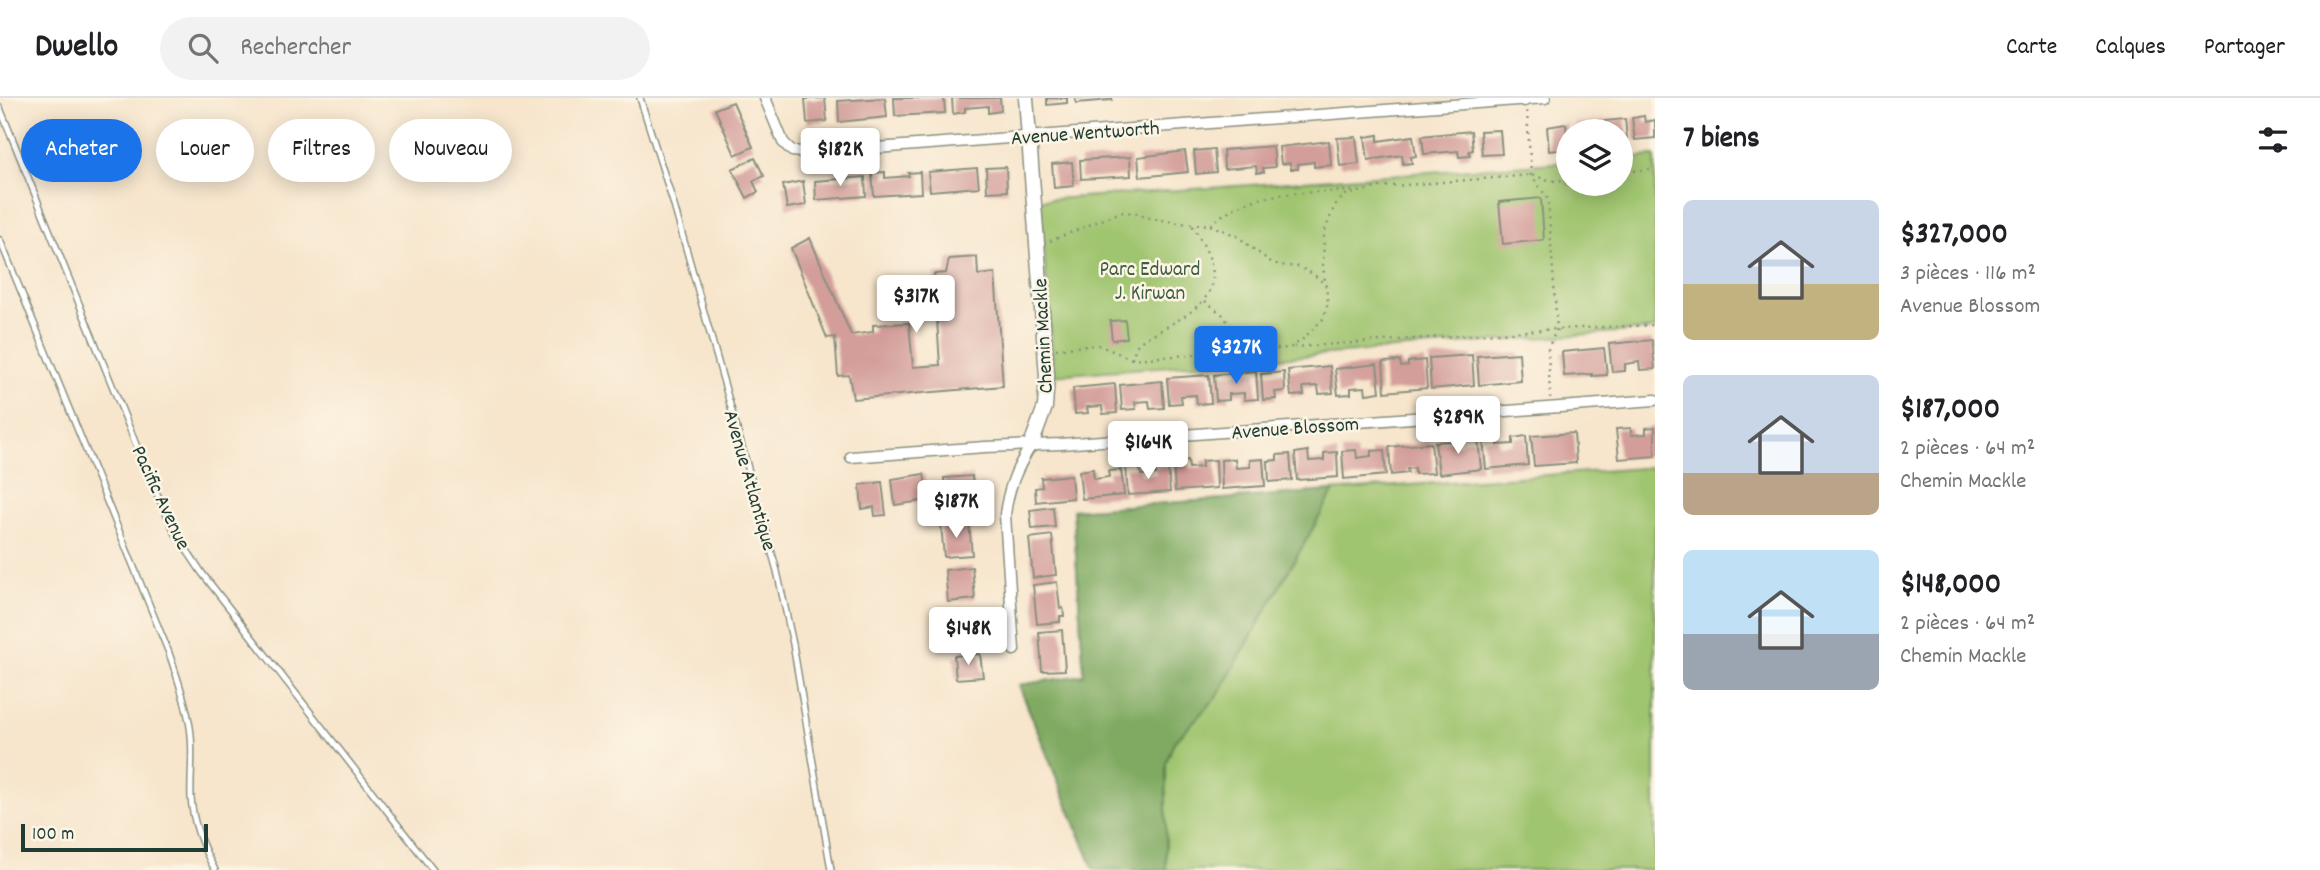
<!DOCTYPE html>
<html lang="fr">
<meta charset="utf-8">
<style>
body{margin:0;font-family:Dekko,sans-serif;background:#f2f2f2;color:#202124;height:100vh;display:flex;flex-direction:column;font-size:26px;white-space:nowrap}
*{box-sizing:border-box;margin:0}
p{font-size:23px;color:#757577}
.icon{flex:none;width:38px;height:38px;fill:none;stroke:currentColor;stroke-width:2;stroke-linecap:round;stroke-linejoin:round}
.map{position:relative;flex:1;overflow:hidden}
.details{display:flex;flex-direction:column;background:#fff;width:665px}
.details>*{flex:none}
.top-card{position:absolute;left:21px;top:21px;width:665px;height:63px;display:flex;gap:14px}
.controls{position:absolute;left:1556px;top:21px;display:grid;gap:14px}
.controls a{display:grid;place-items:center;width:77px;height:77px;border-radius:50%;background:#fff;box-shadow:0 4px 18px #0003;font-size:35px}
.scale{position:absolute;left:21px;bottom:18px;width:187px;box-sizing:border-box;padding-left:7px;border:4px solid #1f3d34;border-top:0;font-size:19px;line-height:24px;white-space:nowrap;color:#1f3d34;-webkit-text-stroke:5px #fcf5e5;paint-order:stroke}
.price{position:absolute;translate:-50% -60px;padding:0 16px;border-radius:7px;background:#fff;color:#222;font-size:23px;line-height:46px;filter:drop-shadow(0 2px 4px #0008)}
.price::after{content:'';position:absolute;left:50%;top:42px;width:21px;height:16px;margin-left:-10px;background:inherit;clip-path:polygon(0 0,100% 0,50% 100%)}
.price.active{background:#1a73e8;color:#fff}
ul{padding:0;list-style:none}
li{display:flex;align-items:center;gap:21px;height:175px;padding:0 28px}
li span{display:grid;place-items:center;flex:none;width:196px;height:140px;border-radius:10px;color:#555}
li>.icon{margin-inline-start:auto}
span .icon{width:84px;height:84px;fill:#fffc;stroke-width:1}
li b{font-size:30px}
h2{display:flex;justify-content:space-between;align-items:center;height:84px;padding:0 28px;font-size:30px}
.tag{padding:0 24px;border-radius:32px;background:#fff;box-shadow:0 4px 18px #0003;font-size:24px;line-height:63px}
.tag.active{background:#1a73e8;color:#fff}
header{display:flex;align-items:center;gap:42px;box-sizing:border-box;height:98px;padding:0 35px;background:#fff;border-bottom:2px solid #e0e0e0}
header strong{font-size:33px}
nav{display:flex;gap:38px;margin-inline-start:auto;font-size:24px}
.search{width:490px;height:63px;background:#f2f2f2;display:flex;align-items:center;gap:18px;box-sizing:border-box;padding:0 24px;border-radius:38px;color:#757577;font-size:26px}
main{display:flex;flex:1;min-height:0}
.map>svg:first-child{display:block}
</style>
<header>
<strong>Dwello</strong>
<div class="search"><svg class="icon" aria-label="search" viewBox="0 0 24 24"><circle cx="10" cy="10" r="6"/><path d="M15 15l6 6"/></svg>Rechercher</div>
<nav><a>Carte</a><a>Calques</a><a>Partager</a></nav>
</header>
<main>
<div class="map">
<svg width="1655" height="772" viewBox="0 0 1655 772">
<rect width="100%" height="100%" fill="#fcf5e5"/>
<filter id="ink" filterUnits="userSpaceOnUse"><feTurbulence type="fractalNoise" baseFrequency=".0143" numOctaves="2"/><feDisplacementMap in="SourceGraphic" scale="14" xChannelSelector="R" yChannelSelector="G"/><feConvolveMatrix kernelMatrix="1 2 1 2 8 2 1 2 1" color-interpolation-filters="sRGB"/></filter>
<filter id="wash" filterUnits="userSpaceOnUse"><feTurbulence type="fractalNoise" baseFrequency=".00686" numOctaves="4" result="noise"/><feDisplacementMap in="SourceGraphic" scale="28" xChannelSelector="R" yChannelSelector="G"/><feGaussianBlur stdDeviation="1.57" result="paint"/><feColorMatrix in="noise" values="0 0 0 0 0 0 0 0 0 0 0 0 0 0 0 0 0 1.4 0 .05"/><feComposite in="paint" operator="in"/></filter>
<g filter="url(#wash)">
<rect width="100%" height="100%" fill="#f7e5cc"/>
<g fill="#a0c56f" stroke="#608152" stroke-width="2">
<path d="M1655,58V231L1054,277L1040,102L1568,64V86H1620L1621,60Z"/>
<path d="M1655,369V772H1094L1019,587L1084,577L1073,412Z"/>
</g>
<path fill="#80aa62" stroke="#50744b" stroke-width="2" d="M1334,393L1217,599L1174,644L1166,665V772H1094L1019,587L1084,577L1073,412Z"/>
<g id="blocks">
<g fill="#d39d9a">
<path d="M825,0L827,23L807,25L805,1Z"/>
<path d="M885,0L887,19L839,24L838,3Z"/>
<path d="M894,0H944L945,15L895,18Z"/>
<path d="M952,0H1000L1001,13L988,15V8L965,10V14L953,16Z"/>
<path d="M1047,0H1067V5L1047,7Z"/>
<path d="M1075,0H1112V2L1076,5Z"/>
<path d="M733,4L753,49L735,57L715,11Z"/>
<path d="M1644,18L1645,24L1655,22V40L1635,42L1632,20Z"/>
<path d="M1625,21L1627,40L1620,41V33H1576L1575,26Z"/>
<path d="M1566,26L1568,51L1549,53L1547,29Z"/>
<path d="M1500,32L1502,56L1482,57L1480,33Z"/>
<path d="M1471,33L1473,52L1469,53L1470,58L1459,59L1458,53L1424,56L1422,38Z"/>
<path d="M1378,37V43L1413,38L1416,58L1411,59L1412,65L1403,66L1402,57L1368,62L1365,39Z"/>
<path d="M1356,39L1359,66L1340,68L1337,40Z"/>
<path d="M1329,43L1331,67L1314,69V64L1298,66V71H1291L1290,65L1281,66L1279,49Z"/>
<path d="M1273,48L1275,69L1263,70L1264,74L1257,75L1256,68L1224,71L1223,52Z"/>
<path d="M1214,51L1216,74L1196,76L1194,53Z"/>
<path d="M1185,53L1188,74L1140,79L1138,59Z"/>
<path d="M1130,59L1131,78L1081,81L1080,62Z"/>
<path d="M755,60L764,78L753,83L758,94L747,100L732,71Z"/>
<path d="M1072,64L1074,88L1054,90L1052,66Z"/>
<path d="M1006,69L1007,93L987,94L986,70Z"/>
<path d="M977,70L979,89L930,93L928,74Z"/>
<path d="M885,74V80L909,78L908,75L920,74L921,95L874,98L872,75Z"/>
<path d="M865,79L866,98L816,102L815,83Z"/>
<path d="M803,83L806,107L787,110L783,87Z"/>
<path d="M1541,100L1544,142L1503,146L1499,104Z"/>
<path d="M810,140L851,237L873,234V227L909,225L913,269L940,267L934,176L946,175L949,161L977,159L978,177L995,175L1003,288L853,301L849,277L838,278L835,239L827,240L791,150Z"/>
<path d="M1125,222L1127,240L1112,242L1110,223Z"/>
<path d="M1652,242L1655,271L1640,272L1639,264L1625,266V273L1612,274L1609,246Z"/>
<path d="M1604,250L1607,277L1592,278V276L1564,278L1562,254Z"/>
<path d="M1519,255L1521,283L1479,287L1477,258Z"/>
<path d="M1472,257L1474,287L1431,291L1429,260Z"/>
<path d="M1425,262L1427,290L1385,294L1383,264L1400,263L1401,269L1408,268V264Z"/>
<path d="M1377,266L1380,294L1366,296L1365,289L1351,290V296L1338,297L1335,271Z"/>
<path d="M1330,268L1333,295L1319,296L1318,288L1303,289L1304,297L1291,298L1288,272Z"/>
<path d="M1256,273L1258,301L1244,302V295L1229,296V302L1216,303L1214,277Z"/>
<path d="M1284,274L1285,293L1275,294L1276,301L1263,302L1261,276Z"/>
<path d="M1209,277L1211,305L1197,306L1196,297L1181,298L1182,305L1169,306L1167,280Z"/>
<path d="M1162,283L1164,310L1150,311L1149,303L1135,304L1136,311L1122,312L1120,287Z"/>
<path d="M1115,286L1117,315L1103,316L1102,308L1087,309L1088,315L1075,316L1073,290Z"/>
<path d="M1655,329V358L1619,361L1616,331L1631,330V337L1646,336V330Z"/>
<path d="M1574,335L1576,365L1534,368L1531,338Z"/>
<path d="M1526,338L1528,367L1486,371L1483,341L1497,340L1498,347L1513,346V340Z"/>
<path d="M1478,341L1481,371L1439,376L1435,344L1452,343L1453,347L1462,346L1461,343Z"/>
<path d="M1431,345L1434,375L1415,376V370L1407,371L1408,375L1391,377L1389,349Z"/>
<path d="M1356,352L1357,360L1371,358V353L1384,352L1386,377L1344,381L1342,353Z"/>
<path d="M1308,353L1309,363L1324,362V355L1337,354L1338,379L1297,382L1295,355Z"/>
<path d="M1290,356L1292,382L1269,384L1268,363L1277,362V357Z"/>
<path d="M1235,361L1236,370L1250,369V362L1263,361L1265,388L1222,391L1221,362Z"/>
<path d="M1188,362L1189,370L1202,369V363L1216,362L1217,390L1175,393L1173,364Z"/>
<path d="M1168,368L1170,394L1128,397L1126,370L1140,369L1141,377L1156,376L1155,369Z"/>
<path d="M1093,371L1094,381L1109,379L1108,373L1121,372L1124,397L1082,401L1079,373Z"/>
<path d="M924,376L928,402L895,407L892,381Z"/>
<path d="M1071,377L1073,400L1036,404L1035,390L1042,389L1041,380Z"/>
<path d="M972,378L975,410L946,413L944,380Z"/>
<path d="M882,384L886,417L875,418L874,409L862,411L860,387Z"/>
<path d="M1053,409L1055,429L1032,431L1030,412Z"/>
<path d="M969,424L972,457L944,459L941,426Z"/>
<path d="M1052,437L1056,477L1033,480L1029,440Z"/>
<path d="M972,469L975,501L948,504L945,472Z"/>
<path d="M1057,484L1060,511L1063,510L1064,518H1060V524L1037,526L1033,487Z"/>
<path d="M976,515L979,547L951,549L948,517Z"/>
<path d="M1062,532L1065,572L1042,573L1039,534Z"/>
<path d="M980,556L983,579L956,581L954,558Z"/>
</g>
</g>
</g>
<g filter="url(#ink)">
<use href="#blocks" fill-opacity="0" stroke="#8b9180" stroke-width="2"/>
<g fill="none" stroke-linecap="round" stroke-linejoin="round">
<g stroke="#8b9180" stroke-width="8">
<g id="service">
<path d="M640,0L673,104L777,473L793,546L831,772"/>
<path d="M0,10L150,381L176,436L202,475L433,772"/>
<path d="M0,142L169,555C177,579 186,603 190,629C194,652 190,676 191,700C193,726 202,749 215,772"/>
</g>
</g>
<g stroke="#8b9180" stroke-width="13">
<g id="minor">
<path d="M765,0L783,44L792,53L810,55L1545,0"/>
<path d="M851,359L985,349L1061,346L1655,302"/>
<path d="M1014,552L1005,417C1008,390 1017,370 1031,347"/>
</g>
</g>
<g stroke="#8b9180" stroke-width="17">
<g id="tertiary">
<path d="M1026,0L1047,278L1045,309L1031,347"/>
<path d="M1524,0V1"/>
</g>
</g>
<g stroke="#8b9180" stroke-width="2.5" stroke-dasharray="2 5" stroke-linecap="butt">
<path d="M1527,13L1531,77L1548,101L1557,231L1548,250L1550,300"/>
<path d="M1620,74L1655,71"/>
<path d="M1210,127L1237,138L1269,163L1279,167L1299,169L1313,176L1326,187"/>
<path d="M1050,143L1121,114L1136,115L1145,119L1178,125L1210,127C1249,91 1303,95 1353,93"/>
<path d="M1205,203L1223,217L1245,250"/>
<path d="M1294,249L1557,231L1655,227"/>
<path d="M1056,251L1098,247L1132,261L1290,250L1302,242L1324,220L1328,204L1323,168L1324,135L1335,107L1345,97L1380,89L1531,77L1552,83L1568,82"/>
<path d="M1132,261C1134,256 1135,249 1138,246C1145,239 1158,234 1166,229C1221,199 1225,180 1192,127"/>
</g>
<use href="#service" stroke="#fff" stroke-width="5"/>
<use href="#minor" stroke="#fff" stroke-width="10"/>
<use href="#tertiary" stroke="#fff" stroke-width="14"/>
</g>
</g>
<g text-anchor="middle" stroke-width="5" stroke-linejoin="round" paint-order="stroke">
<g font-size="21" fill="#1f3d34" stroke="#fcf5e5">
<text transform="translate(1085 34) rotate(-4)" y="7">Avenue Wentworth</text>
<text transform="translate(1042 238) rotate(-93)" y="7">Chemin Mackle</text>
<text transform="translate(1295 329) rotate(-4)" y="7">Avenue Blossom</text>
<text transform="translate(751 382) rotate(74)" y="7">Avenue Atlantique</text>
<text transform="translate(162 399) rotate(65)" y="7">Pacific Avenue</text>
</g>
<g font-size="21" fill="#3f5f43" stroke="#fcf5e5">
<text x="1150" y="177">Parc Edward<tspan x="1150" dy="24">J. Kirwan</tspan></text>
</g>
</g>
</svg>
<div class="controls">
<a><svg class="icon" aria-label="layers" viewBox="0 0 24 24"><path d="M12 4l9 5-9 5-9-5zM3 14l9 5 9-5"/></svg></a>
</div>
<div class="scale">100 m</div>
<b class="price" style="left:840px;top:90px">$182K</b>
<b class="price" style="left:916px;top:237px">$317K</b>
<b class="price active" style="left:1236px;top:288px">$327K</b>
<b class="price" style="left:1458px;top:358px">$289K</b>
<b class="price" style="left:1148px;top:383px">$164K</b>
<b class="price" style="left:956px;top:442px">$187K</b>
<b class="price" style="left:968px;top:569px">$148K</b>
<div class="top-card">
<a class="tag active">Acheter</a>
<a class="tag">Louer</a>
<a class="tag">Filtres</a>
<a class="tag">Nouveau</a>
</div>
</div>
<section class="details">
<h2>7 biens<svg class="icon" aria-label="filters" viewBox="0 0 24 24"><path d="M4 7h16M4 17h16"/><circle cx="9" cy="7" r="2"/><circle cx="15" cy="17" r="2"/></svg></h2>
<ul>
<li><span style="background:linear-gradient(#c9d6e8 60%,#c2b280 0)"><svg class="icon" aria-label="home" viewBox="0 0 24 24"><path d="M3 11l9-7 9 7M6 9v11h12V9"/></svg></span><div><b>$327,000</b><p>3 pièces · 116 m²</p><p>Avenue Blossom</p></div></li>
<li><span style="background:linear-gradient(#c9d6e8 70%,#b9a48a 0)"><svg class="icon" aria-label="home" viewBox="0 0 24 24"><path d="M3 11l9-7 9 7M6 9v11h12V9"/></svg></span><div><b>$187,000</b><p>2 pièces · 64 m²</p><p>Chemin Mackle</p></div></li>
<li><span style="background:linear-gradient(#bfe0f5 60%,#9aa5b1 0)"><svg class="icon" aria-label="home" viewBox="0 0 24 24"><path d="M3 11l9-7 9 7M6 9v11h12V9"/></svg></span><div><b>$148,000</b><p>2 pièces · 64 m²</p><p>Chemin Mackle</p></div></li>
</ul>
</section>
</main>
